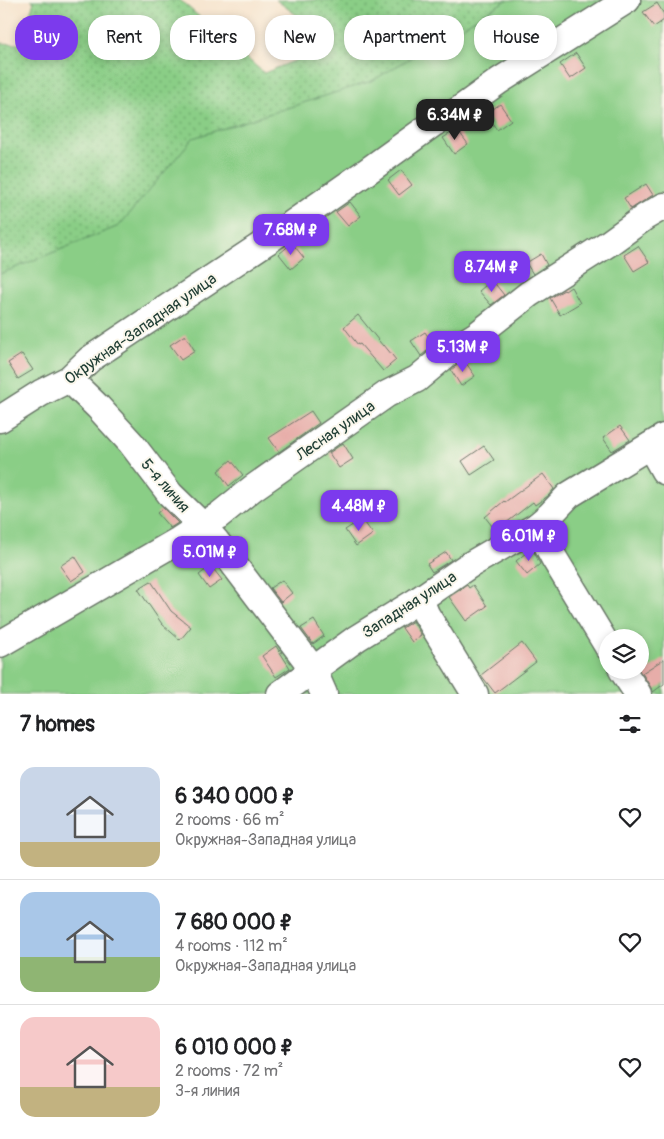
<!DOCTYPE html>
<meta charset="utf-8">
<style>
body{margin:0;font-family:Pangolin,sans-serif;background:#f2f2f2;color:#202124;height:100vh;display:flex;flex-direction:column;font-size:19px;white-space:nowrap}
*{box-sizing:border-box;margin:0}
p{font-size:16px;color:#757577}
.icon{flex:none;width:28px;height:28px;fill:none;stroke:currentColor;stroke-width:2;stroke-linecap:round;stroke-linejoin:round}
.map{position:relative;height:694px;overflow:hidden}
.drawer{display:flex;flex-direction:column;background:#fff;flex:1}
.drawer>*{flex:none}
.top-card{position:absolute;left:15px;top:15px;width:635px;height:45px;display:flex;gap:10px}
.tools{position:absolute;left:599px;top:629px;display:grid;gap:10px}
.tools a{display:grid;place-items:center;width:50px;height:50px;border-radius:50%;background:#fff;box-shadow:0 2px 8px #0003;font-size:25px}
.price{position:absolute;translate:-50% -42px;padding:0 11px;border-radius:10px;background:#7c3aed;color:#fff;font-size:16px;line-height:32px;filter:drop-shadow(0 1px 2px #0008)}
.price::after{content:'';position:absolute;left:50%;top:30px;width:15px;height:11px;margin-left:-8px;background:inherit;clip-path:polygon(0 0,100% 0,50% 100%)}
.price.active{background:#222;color:#fff}
ul{padding:0;list-style:none}
li{display:flex;align-items:center;gap:15px;height:125px;padding:0 20px}
li+li{border-top:1px solid #e0e0e0}
li span{display:grid;place-items:center;flex:none;width:140px;height:100px;border-radius:15px;color:#555}
li>.icon{margin-inline-start:auto}
span .icon{width:60px;height:60px;fill:#fffc;stroke-width:1}
li b{font-size:21px}
h2{display:flex;justify-content:space-between;align-items:center;height:60px;padding:0 20px;font-size:21px}
.pill{padding:0 18px;border-radius:20px;background:#fff;box-shadow:0 2px 8px #0003;font-size:18px;line-height:45px}
.pill.active{background:#7c3aed;color:#fff}
.map>svg:first-child{display:block}
</style>
<div class="map">
<svg width="664" height="694" viewBox="0 0 664 694">
<defs>
<pattern id="grass-dots" width="8" height="8" patternUnits="userSpaceOnUse" patternTransform="scale(1.25)"><rect width="8" height="8" fill="#8ace86"/><path d="M2 2h.1M6 6h.1" fill="none" stroke="#70a86e" stroke-width="1.8" stroke-linecap="round"/></pattern>
</defs>
<rect width="100%" height="100%" fill="#fbf7ec"/>
<filter id="ink" filterUnits="userSpaceOnUse"><feTurbulence type="fractalNoise" baseFrequency=".02" numOctaves="2"/><feDisplacementMap in="SourceGraphic" scale="10" xChannelSelector="R" yChannelSelector="G"/><feConvolveMatrix kernelMatrix="1 2 1 2 8 2 1 2 1" color-interpolation-filters="sRGB"/></filter>
<filter id="wash" filterUnits="userSpaceOnUse"><feTurbulence type="fractalNoise" baseFrequency=".0096" numOctaves="4" result="noise"/><feDisplacementMap in="SourceGraphic" scale="20" xChannelSelector="R" yChannelSelector="G"/><feGaussianBlur stdDeviation="1.12" result="paint"/><feColorMatrix in="noise" values="0 0 0 0 0 0 0 0 0 0 0 0 0 0 0 0 0 1.4 0 .05"/><feComposite in="paint" operator="in"/></filter>
<g filter="url(#wash)">
<rect width="100%" height="100%" fill="#f6e2ca"/>
<path fill="url(#grass-dots)" stroke="#54865d" d="M31,0H180L264,73L336,44L276,0H507L372,81L193,138L119,226L0,274V43L19,44L34,2Z"/>
<path fill="#8ace86" stroke="#54865d" fill-rule="evenodd" d="M507,0H664V694H0V274L119,226L193,138L372,81ZM608,638H640V670H608Z"/>
<g id="blocks">
<g fill="#e7ada9">
<path d="M657,3L664,14V20L654,27L643,12Z"/>
<path d="M576,53L586,68L570,79L560,64Z"/>
<path d="M500,104L511,120L497,130L486,114Z"/>
<path d="M457,129L468,144L454,154L443,138Z"/>
<path d="M401,170L412,185L399,195L388,180Z"/>
<path d="M646,184L653,195L631,209L624,198Z"/>
<path d="M350,202L361,216L348,226L336,212Z"/>
<path d="M292,243L304,258L291,269L279,254Z"/>
<path d="M638,246L649,262L634,271L624,255Z"/>
<path d="M541,254L547,265L533,274L526,263Z"/>
<path d="M492,280L504,295L491,305L479,291Z"/>
<path d="M571,287L580,303L560,315L550,298L564,290L565,291Z"/>
<path d="M358,315L383,346L384,345L396,360L383,371L360,344L358,345L344,327Z"/>
<path d="M425,332L434,345L421,356L411,341Z"/>
<path d="M185,335L195,351L181,360L170,345Z"/>
<path d="M22,354L33,370L18,379L8,363Z"/>
<path d="M464,360L475,376L461,386L451,370Z"/>
<path d="M311,411L319,423L279,452L269,438Z"/>
<path d="M620,426L630,440L612,451L603,438Z"/>
<path d="M343,443L353,459L339,468L329,453Z"/>
<path d="M484,446L494,460L471,475L462,461Z"/>
<path d="M231,460L243,475L229,486L218,471Z"/>
<path d="M543,474L554,489L548,496L535,505L533,502L496,531L485,517L504,501L505,502Z"/>
<path d="M163,508L178,523L170,528L157,513Z"/>
<path d="M362,519L373,534L356,546L345,530Z"/>
<path d="M532,548L540,564L527,575L516,561Z"/>
<path d="M446,552L451,560L432,572L427,564Z"/>
<path d="M75,556L85,572L71,581L60,566Z"/>
<path d="M211,566L222,580L209,589L199,575Z"/>
<path d="M282,580L292,593L281,602L270,588Z"/>
<path d="M151,581L171,611L191,627L180,640L162,624L138,589Z"/>
<path d="M467,585L469,588L473,585L487,606L466,621L449,597Z"/>
<path d="M314,620L324,636L313,644L301,628Z"/>
<path d="M413,621L421,635L412,642L402,628Z"/>
<path d="M522,643L536,662L495,693L481,675Z"/>
<path d="M276,646L290,668L276,677L262,656Z"/>
<path d="M664,659V684L653,692L650,686L642,673Z"/>
</g>
</g>
</g>
<g filter="url(#ink)">
<use href="#blocks" fill-opacity="0" stroke="#6a7768" stroke-width="1"/>
<g fill="none" stroke-linecap="round" stroke-linejoin="round">
<g stroke="#6a7768" stroke-width="29">
<g id="minor">
<path d="M69,379L98,407L131,443L170,494L202,525L216,541L313,669L324,694"/>
<path d="M0,419L41,393L69,379L90,359L266,242L369,170L434,123L456,112L499,81L627,0"/>
<path d="M650,446L664,471"/>
<path d="M537,526L554,558L608,647"/>
<path d="M420,599L426,614L475,694"/>
<path d="M0,644L179,540L202,525L218,516L253,488L387,394L417,379L448,353L478,334L529,294L609,243L645,217L664,206"/>
<path d="M622,670L638,694"/>
<path d="M280,694L357,638L420,599L468,566L537,526L550,515L569,495L664,437"/>
</g>
</g>
<use href="#minor" stroke="#fff" stroke-width="26"/>
</g>
</g>
<g text-anchor="middle" stroke-width="4" stroke-linejoin="round" paint-order="stroke">
<g font-size="16" fill="#1f3d34" stroke="#fbf7ec">
<text transform="translate(140 328) rotate(-35)" y="6">Окружная-Западная улица</text>
<text transform="translate(335 430) rotate(-35)" y="6">Лесная улица</text>
<text transform="translate(166 485) rotate(49)" y="6">5-я линия</text>
<text transform="translate(409 604) rotate(-33)" y="6">Западная улица</text>
</g>
</g>
</svg>
<div class="tools">
<a><svg class="icon" aria-label="layers" viewBox="0 0 24 24"><path d="M12 4l9 5-9 5-9-5zM3 14l9 5 9-5"/></svg></a>
</div>
<b class="price active" style="left:455px;top:141px">6.34M ₽</b>
<b class="price" style="left:291px;top:256px">7.68M ₽</b>
<b class="price" style="left:492px;top:293px">8.74M ₽</b>
<b class="price" style="left:463px;top:373px">5.13M ₽</b>
<b class="price" style="left:359px;top:532px">4.48M ₽</b>
<b class="price" style="left:529px;top:562px">6.01M ₽</b>
<b class="price" style="left:210px;top:578px">5.01M ₽</b>
<div class="top-card">
<a class="pill active">Buy</a>
<a class="pill">Rent</a>
<a class="pill">Filters</a>
<a class="pill">New</a>
<a class="pill">Apartment</a>
<a class="pill">House</a>
</div>
</div>
<section class="drawer">
<h2>7 homes<svg class="icon" aria-label="filters" viewBox="0 0 24 24"><path d="M4 7h16M4 17h16"/><circle cx="9" cy="7" r="2"/><circle cx="15" cy="17" r="2"/></svg></h2>
<ul>
<li><span style="background:linear-gradient(#c9d6e8 75%,#c2b280 0)"><svg class="icon" aria-label="home" viewBox="0 0 24 24"><path d="M3 11l9-7 9 7M6 9v11h12V9"/></svg></span><div><b>6 340 000 ₽</b><p>2 rooms · 66 m²</p><p>Окружная-Западная улица</p></div><svg class="icon" aria-label="heart" viewBox="0 0 24 24"><path d="M12 20l-8-8c-3-5 5-10 8-4 3-6 11-1 8 4z"/></svg></li>
<li><span style="background:linear-gradient(#a9c7e8 65%,#8fb573 0)"><svg class="icon" aria-label="home" viewBox="0 0 24 24"><path d="M3 11l9-7 9 7M6 9v11h12V9"/></svg></span><div><b>7 680 000 ₽</b><p>4 rooms · 112 m²</p><p>Окружная-Западная улица</p></div><svg class="icon" aria-label="heart" viewBox="0 0 24 24"><path d="M12 20l-8-8c-3-5 5-10 8-4 3-6 11-1 8 4z"/></svg></li>
<li><span style="background:linear-gradient(#f6c9c9 70%,#c2b280 0)"><svg class="icon" aria-label="home" viewBox="0 0 24 24"><path d="M3 11l9-7 9 7M6 9v11h12V9"/></svg></span><div><b>6 010 000 ₽</b><p>2 rooms · 72 m²</p><p>3-я линия</p></div><svg class="icon" aria-label="heart" viewBox="0 0 24 24"><path d="M12 20l-8-8c-3-5 5-10 8-4 3-6 11-1 8 4z"/></svg></li>
</ul>
</section>
